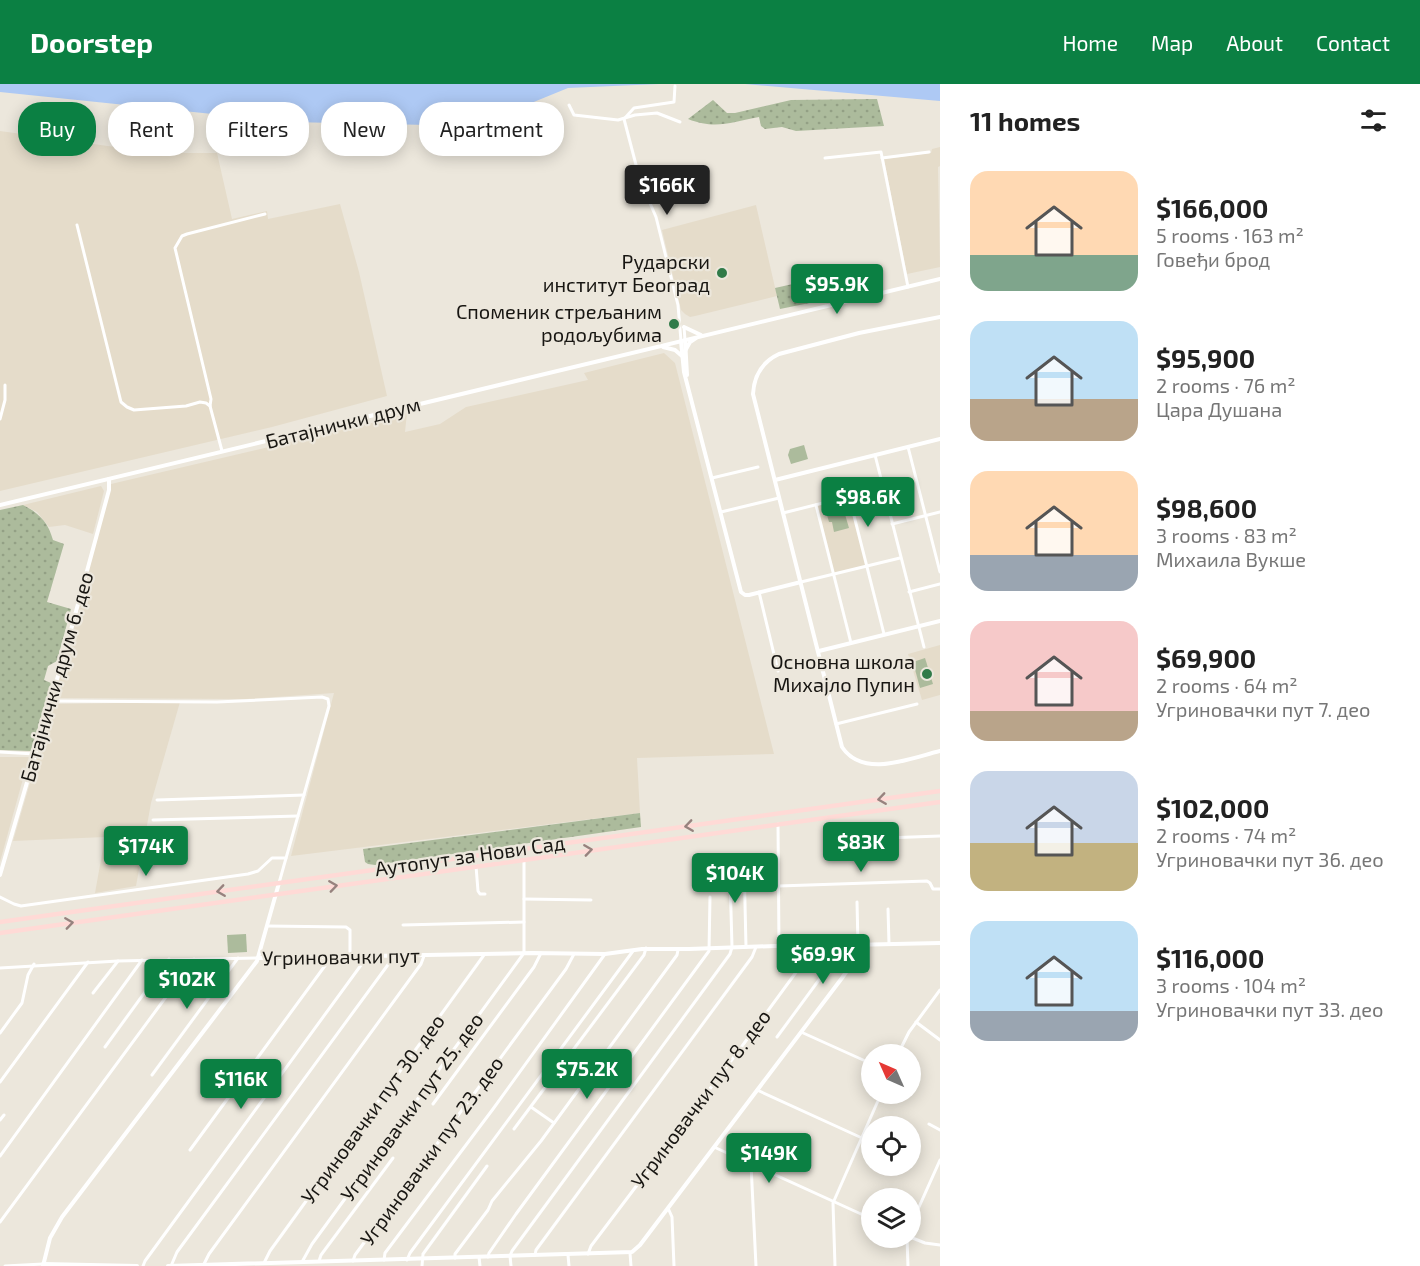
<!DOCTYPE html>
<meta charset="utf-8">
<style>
body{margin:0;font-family:"Exo 2",sans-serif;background:#f2f2f2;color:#222;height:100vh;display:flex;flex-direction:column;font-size:22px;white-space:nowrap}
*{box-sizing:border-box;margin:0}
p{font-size:20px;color:#767676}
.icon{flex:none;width:33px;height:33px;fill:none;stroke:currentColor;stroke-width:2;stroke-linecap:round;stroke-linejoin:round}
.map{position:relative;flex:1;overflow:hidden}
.sheet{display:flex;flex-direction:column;background:#fff;width:480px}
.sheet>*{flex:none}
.guide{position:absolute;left:18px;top:18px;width:570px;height:54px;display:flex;gap:12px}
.needle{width:39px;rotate:315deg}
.fabs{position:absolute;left:861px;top:960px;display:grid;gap:12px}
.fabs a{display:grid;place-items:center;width:60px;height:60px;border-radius:50%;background:#fff;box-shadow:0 3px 15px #0003;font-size:30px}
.price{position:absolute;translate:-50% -51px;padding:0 14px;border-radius:6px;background:#0b8043;color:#fff;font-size:20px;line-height:39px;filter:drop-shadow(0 2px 3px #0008)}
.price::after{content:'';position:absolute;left:50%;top:36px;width:18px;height:14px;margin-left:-9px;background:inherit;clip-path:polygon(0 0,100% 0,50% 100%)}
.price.on{background:#222;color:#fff}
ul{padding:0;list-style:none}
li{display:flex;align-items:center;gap:18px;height:150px;padding:0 30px}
li span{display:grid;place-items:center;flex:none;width:168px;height:120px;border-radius:18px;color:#555}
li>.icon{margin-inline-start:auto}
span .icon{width:72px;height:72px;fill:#fffc;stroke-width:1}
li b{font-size:26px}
h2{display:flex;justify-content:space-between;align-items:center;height:72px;padding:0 30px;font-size:26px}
.chip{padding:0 21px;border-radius:24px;background:#fff;box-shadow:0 3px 15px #0003;font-size:21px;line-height:54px}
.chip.on{background:#0b8043;color:#fff}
header{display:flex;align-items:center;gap:36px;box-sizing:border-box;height:84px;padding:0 30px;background:#0b8043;color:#fff}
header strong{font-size:28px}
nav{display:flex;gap:33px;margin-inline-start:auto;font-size:21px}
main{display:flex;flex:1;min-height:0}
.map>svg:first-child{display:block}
</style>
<header>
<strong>Doorstep</strong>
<nav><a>Home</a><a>Map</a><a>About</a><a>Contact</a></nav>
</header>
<main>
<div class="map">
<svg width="940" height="1182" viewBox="0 0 940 1182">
<defs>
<pattern id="grass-dots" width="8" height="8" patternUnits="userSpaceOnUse" patternTransform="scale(1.5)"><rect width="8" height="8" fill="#acbb9c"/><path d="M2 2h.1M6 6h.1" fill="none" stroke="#93a085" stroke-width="1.8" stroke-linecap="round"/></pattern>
</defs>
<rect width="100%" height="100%" fill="#ece7dc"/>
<g fill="#e5dcca">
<path d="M0,47L158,69H217L232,135L267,127L268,135L340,120L359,188L387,312L272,343L0,407Z"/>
<path d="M940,63V82L938,83L940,183L907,190L884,75L931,69L932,65Z"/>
<path d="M756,121L777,212L695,232L690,233L685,230L681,226L662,146Z"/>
<path d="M664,269L675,279L774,670L637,674L640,729L291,772L334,609L246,615L53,614L111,400L380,337L407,329L405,348L440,340L466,323L588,296L584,289Z"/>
<path d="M101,402L104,407L93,450L65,441L49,443L37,428L23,421Z"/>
<path d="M849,412L867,482L834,490L816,421Z"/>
<path d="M940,561V611L922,616L908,570Z"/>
<path d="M180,618L151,719L136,802L95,809L105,753L13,757L53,620Z"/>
<path d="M0,673H29L0,778Z"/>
</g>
<g fill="url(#grass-dots)">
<path d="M877,15L884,42L796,47L782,43L765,45L761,42L759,33C731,38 716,46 688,35L713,16L727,29H735L791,16Z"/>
<path d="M833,191L839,213L780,225L775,204Z"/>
<path d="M23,421C39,429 48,438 53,456L64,460L47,518L71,525L57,577L48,582L44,596L51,599L31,667L0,666V426Z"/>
<path d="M640,729L641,743L375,781L368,780L365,778L363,765Z"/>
</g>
<g fill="#acbb9c">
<path d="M804,361L808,375L791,380L788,371L790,365Z"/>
<path d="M842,420L849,444L834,448L832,438H829L825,424Z"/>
<path d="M925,574L933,600L920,604L913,578Z"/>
<path d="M246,850L247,868L228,869L227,851Z"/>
</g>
<g fill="#aec9f4">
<path d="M0,0H659L568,4L475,42L290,38L0,8Z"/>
<path d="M745,0H940V17Z"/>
</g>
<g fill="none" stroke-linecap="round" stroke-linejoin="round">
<g stroke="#fff" stroke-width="3">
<path d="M675,2L674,18L634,24L624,35L640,96L656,133L678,221L681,257"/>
<path d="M569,21L574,31L618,36L635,31L657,29L680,38"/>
<path d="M825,74L881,68L908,203"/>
<path d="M882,74L929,68"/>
<path d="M77,141L121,318L127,323L134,326L186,322L200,318L206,319L210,322"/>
<path d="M684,243L685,256"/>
<path d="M0,335L5,316V301"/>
<path d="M908,363L940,488"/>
<path d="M222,367L210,322L211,315L175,164L182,152L187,150L265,130"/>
<path d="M875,371L924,563"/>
<path d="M712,394L758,383"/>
<path d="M849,412L884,550"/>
<path d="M816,421L851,559"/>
<path d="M721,428L779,414"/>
<path d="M783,429L883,404"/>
<path d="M892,440L940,428"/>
<path d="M801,498L900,474"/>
<path d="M759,508L778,587"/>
<path d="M909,508L940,500"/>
<path d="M50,617L217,618L322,613L328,615L329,622L279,799"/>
<path d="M836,640L917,620"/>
<path d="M0,668L35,670"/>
<path d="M157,716L304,711"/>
<path d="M153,736L298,732"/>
<path d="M778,740L779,862"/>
<path d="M884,754L940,752"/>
<path d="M744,777L746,863"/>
<path d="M476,782L478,807L480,810H485"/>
<path d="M779,802L927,797L930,799L933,805H940"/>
<path d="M0,813L14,820L21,822L248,790L258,787L272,774H286"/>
<path d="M524,815L591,816"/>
<path d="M857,818L858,861"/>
<path d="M888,825L889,860"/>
<path d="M403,841L524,838"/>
<path d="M267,842L346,843L350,846V872"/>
<path d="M0,884L118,877L258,874"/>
<path d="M93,909L118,877"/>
<path d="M916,938L940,956"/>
<path d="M801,948L872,980"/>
<path d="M0,949L22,919L28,891L34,880"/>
<path d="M777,953L838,870L840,861"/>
<path d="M105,963L169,875"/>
<path d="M898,970L909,948L940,906"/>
<path d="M152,991L238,874"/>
<path d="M0,998L88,878"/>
<path d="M757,1006L862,1054"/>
<path d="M433,1020L534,883L541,869"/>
<path d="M531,1023L554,1039"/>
<path d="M0,1036L4,1031"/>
<path d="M929,1040L940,1046"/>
<path d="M514,1045L644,871L646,864"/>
<path d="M714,1063L872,1135"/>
<path d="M190,1066L327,879L329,872"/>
<path d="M0,1072L142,876"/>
<path d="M751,1080L756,1182"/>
<path d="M668,1124L672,1133L674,1182"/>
<path d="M0,1138L194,875"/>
<path d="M910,1143L940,1076"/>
<path d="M910,1153L925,1159L940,1161"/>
<path d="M907,1154L908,1182"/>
<path d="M630,1169L631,1182"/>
<path d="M588,1170L591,1162L737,969L816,861"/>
<path d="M535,1171L536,1166L752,873L756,863"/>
<path d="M568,1171L569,1182"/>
<path d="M479,1173L480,1182"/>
<path d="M488,1173L489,1169L516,1130L709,867L710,813"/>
<path d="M455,1174V1170L488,1126L492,1117L541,1057L677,871L678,866"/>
<path d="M384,1176L385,1169L493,1025L605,870"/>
<path d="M407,1176L410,1169L633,867"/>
<path d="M319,1177L321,1171L393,1074"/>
<path d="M353,1177L355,1171L566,885L574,870"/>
<path d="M302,1178L312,1160L524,869V776"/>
<path d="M264,1179L270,1167L484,871"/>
<path d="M204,1180L209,1170L421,880L424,872"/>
<path d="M5,1182L43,1180"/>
<path d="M143,1182L145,1177L364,877L365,873"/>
<path d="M171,1182L177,1168L390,878L392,872"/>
<path d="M422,1182L423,1170L487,1082"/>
<path d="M511,1182L510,1172L512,1167L730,870L732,863L730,792"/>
<path d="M835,1182L833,1119L881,1010"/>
</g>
<g stroke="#fff" stroke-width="4">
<path d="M940,233L859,249L779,270C762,278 754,291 753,310L842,663C863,695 911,674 940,667"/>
<path d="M685,256L687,291"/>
<path d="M681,257L684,288L741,508L745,511H749L801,498"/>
<path d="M775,396L940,355"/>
<path d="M819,567L940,537"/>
<path d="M0,791L65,568L109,406V395"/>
<path d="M258,874L532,869L605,870L642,865H689L829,860L849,861L940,859"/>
<path d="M43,1180L137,1182"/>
<path d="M43,1182L50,1154L62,1133L257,877L279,799"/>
<path d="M168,1182L632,1168L640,1161L842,894L861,867L862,861"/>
</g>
<g stroke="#fff" stroke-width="4">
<path d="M684,243L701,251"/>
<path d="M663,263L675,266L682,272"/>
<path d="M685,267L690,258L696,254"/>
<path d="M0,421L940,195"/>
</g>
<g stroke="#ffdad6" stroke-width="4.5">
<path d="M0,838L940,707"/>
<path d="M0,849L940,718"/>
</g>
</g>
<defs><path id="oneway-chevron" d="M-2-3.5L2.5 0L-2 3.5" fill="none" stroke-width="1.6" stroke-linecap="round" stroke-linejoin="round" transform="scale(1.5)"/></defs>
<g stroke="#97827e">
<use href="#oneway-chevron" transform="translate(882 715) rotate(172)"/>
<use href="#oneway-chevron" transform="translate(689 742) rotate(172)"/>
<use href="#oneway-chevron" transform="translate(588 766) rotate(-8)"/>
<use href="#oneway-chevron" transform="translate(333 802) rotate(-8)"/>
<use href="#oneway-chevron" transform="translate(221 807) rotate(172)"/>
<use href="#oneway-chevron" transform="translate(69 839) rotate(-8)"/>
</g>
<g fill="#317b49" stroke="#ece7dc" stroke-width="2">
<circle cx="722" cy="189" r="6"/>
<circle cx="674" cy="240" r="6"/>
<circle cx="927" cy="590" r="6"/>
</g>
<g text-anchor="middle" stroke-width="4.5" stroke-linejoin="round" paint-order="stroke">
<g font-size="20" fill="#181612" stroke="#ece7dc" text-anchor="end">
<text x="710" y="185">Рударски<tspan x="710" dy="23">институт Београд</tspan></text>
<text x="662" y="235">Споменик стрељаним<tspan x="662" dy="23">родољубима</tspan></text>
<text x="915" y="585">Основна школа<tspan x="915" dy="23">Михајло Пупин</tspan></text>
</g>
<g font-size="20" fill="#181612" stroke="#ece7dc">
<text transform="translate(343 339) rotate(-14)" y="7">Батајнички друм</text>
<text transform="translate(57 593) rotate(-74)" y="7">Батајнички друм 6. део</text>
<text transform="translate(470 772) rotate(-8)" y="7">Аутопут за Нови Сад</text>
<text transform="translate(341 873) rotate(-1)" y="7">Угриновачки пут</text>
<text transform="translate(701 1015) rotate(-53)" y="7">Угриновачки пут 8. део</text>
<text transform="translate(412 1023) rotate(-54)" y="7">Угриновачки пут 25. део</text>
<text transform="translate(373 1025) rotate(-54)" y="7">Угриновачки пут 30. део</text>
<text transform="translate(432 1067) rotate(-54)" y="7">Угриновачки пут 23. део</text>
</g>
</g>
</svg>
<div class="fabs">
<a><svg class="needle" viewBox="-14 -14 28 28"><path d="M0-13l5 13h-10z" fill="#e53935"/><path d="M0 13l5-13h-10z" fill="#767676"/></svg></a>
<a><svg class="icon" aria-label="locate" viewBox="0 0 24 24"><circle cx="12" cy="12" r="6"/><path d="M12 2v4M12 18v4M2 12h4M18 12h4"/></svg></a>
<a><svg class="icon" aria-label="layers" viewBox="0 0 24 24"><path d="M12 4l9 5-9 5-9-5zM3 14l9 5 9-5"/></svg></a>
</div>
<b class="price on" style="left:667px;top:132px">$166K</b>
<b class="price" style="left:837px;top:231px">$95.9K</b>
<b class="price" style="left:868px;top:444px">$98.6K</b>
<b class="price" style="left:861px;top:789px">$83K</b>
<b class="price" style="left:146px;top:793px">$174K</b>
<b class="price" style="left:735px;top:820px">$104K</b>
<b class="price" style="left:823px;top:901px">$69.9K</b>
<b class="price" style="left:187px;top:926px">$102K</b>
<b class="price" style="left:587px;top:1016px">$75.2K</b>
<b class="price" style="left:241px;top:1026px">$116K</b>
<b class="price" style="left:769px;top:1100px">$149K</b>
<div class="guide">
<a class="chip on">Buy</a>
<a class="chip">Rent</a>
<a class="chip">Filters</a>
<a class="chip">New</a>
<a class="chip">Apartment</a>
</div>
</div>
<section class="sheet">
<h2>11 homes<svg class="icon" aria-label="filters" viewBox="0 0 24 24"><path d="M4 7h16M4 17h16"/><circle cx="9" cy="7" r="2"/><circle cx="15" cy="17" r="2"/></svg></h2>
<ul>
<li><span style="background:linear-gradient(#ffd9b3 70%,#7fa58c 0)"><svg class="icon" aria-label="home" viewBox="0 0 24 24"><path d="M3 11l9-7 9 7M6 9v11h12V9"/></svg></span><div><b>$166,000</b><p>5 rooms · 163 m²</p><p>Говеђи брод</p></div></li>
<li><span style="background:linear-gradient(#bfe0f5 65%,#b9a48a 0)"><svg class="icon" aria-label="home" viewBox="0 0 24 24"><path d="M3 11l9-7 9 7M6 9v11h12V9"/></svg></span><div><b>$95,900</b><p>2 rooms · 76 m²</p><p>Цара Душана</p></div></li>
<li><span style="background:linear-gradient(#ffd9b3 70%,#9aa5b1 0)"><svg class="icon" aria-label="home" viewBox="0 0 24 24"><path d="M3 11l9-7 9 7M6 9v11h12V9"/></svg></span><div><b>$98,600</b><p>3 rooms · 83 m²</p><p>Михаила Вукше</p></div></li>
<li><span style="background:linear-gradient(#f6c9c9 75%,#b9a48a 0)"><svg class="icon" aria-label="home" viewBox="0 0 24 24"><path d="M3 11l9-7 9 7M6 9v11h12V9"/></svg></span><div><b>$69,900</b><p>2 rooms · 64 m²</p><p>Угриновачки пут 7. део</p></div></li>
<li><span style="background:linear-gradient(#c9d6e8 60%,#c2b280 0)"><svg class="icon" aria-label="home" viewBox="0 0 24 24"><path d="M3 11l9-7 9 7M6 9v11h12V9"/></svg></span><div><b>$102,000</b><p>2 rooms · 74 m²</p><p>Угриновачки пут 36. део</p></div></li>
<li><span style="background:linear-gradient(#bfe0f5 75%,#9aa5b1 0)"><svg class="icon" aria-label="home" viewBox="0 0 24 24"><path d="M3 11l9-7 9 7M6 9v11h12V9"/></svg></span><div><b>$116,000</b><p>3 rooms · 104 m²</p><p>Угриновачки пут 33. део</p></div></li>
</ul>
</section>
</main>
